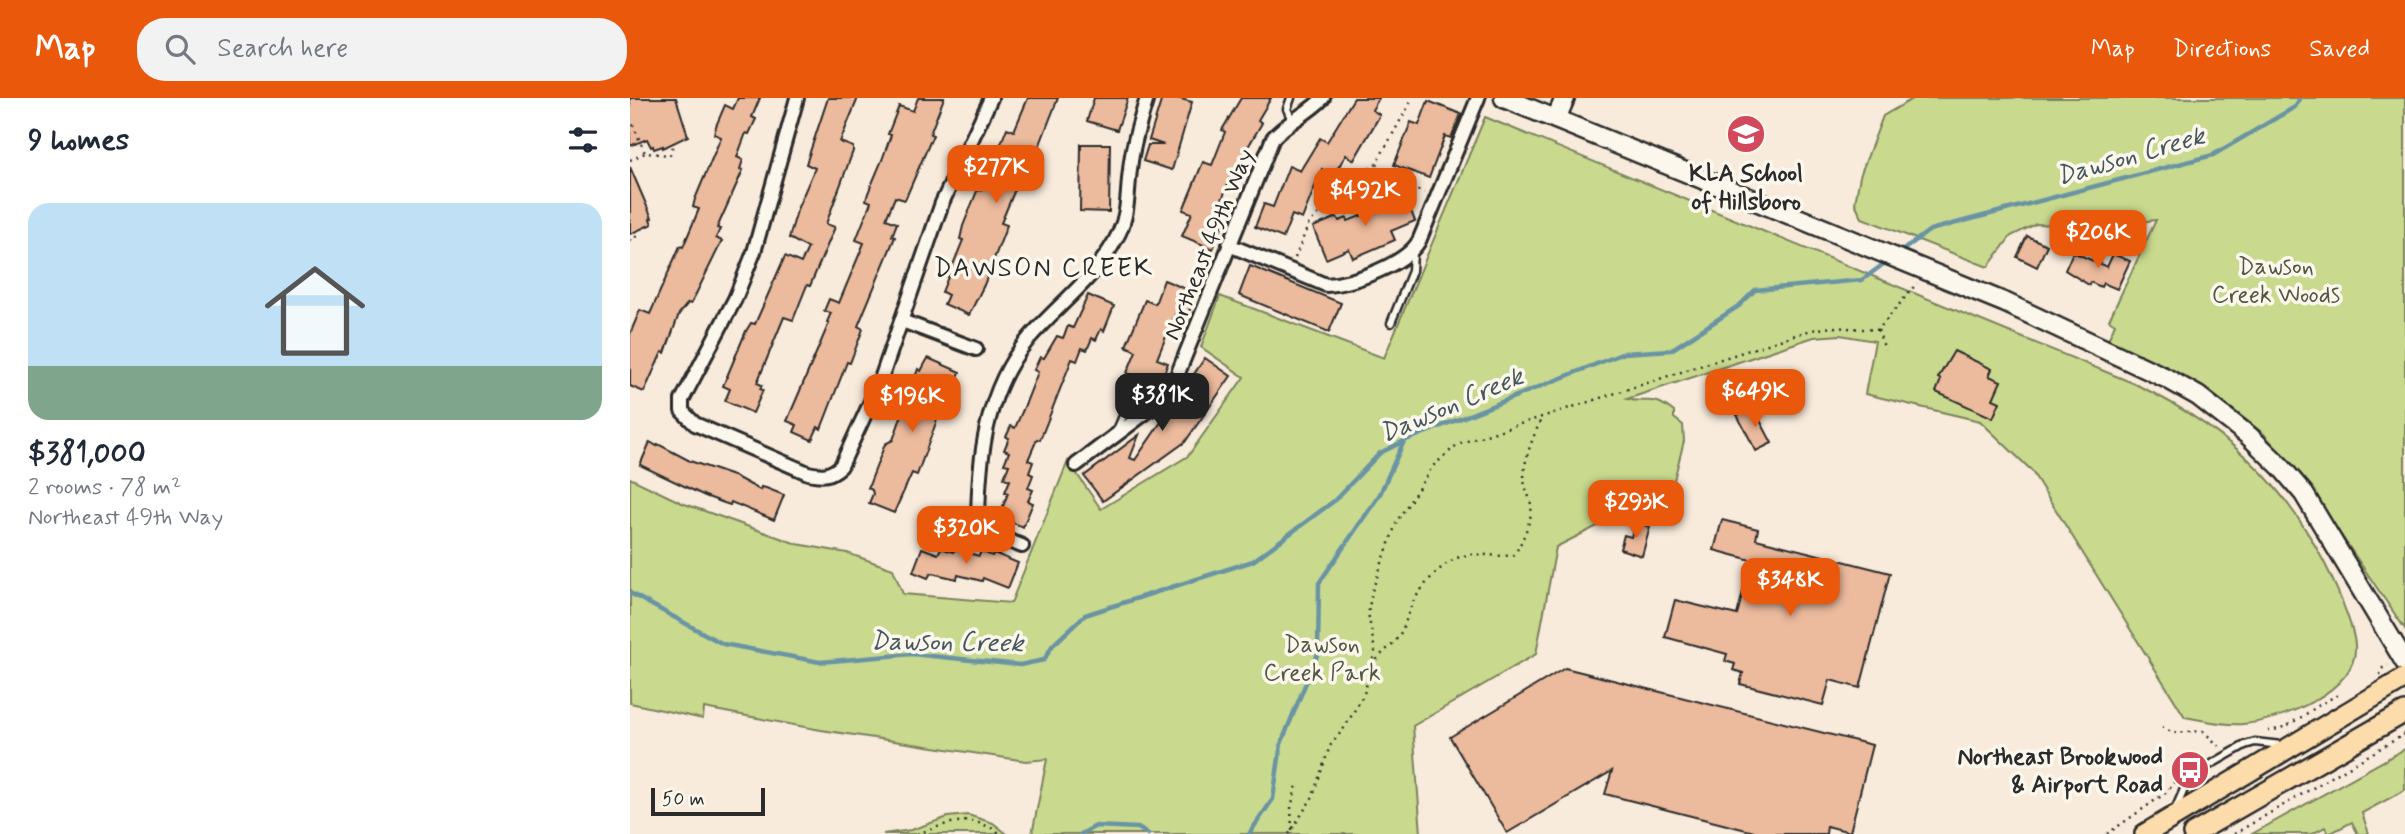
<!DOCTYPE html>
<meta charset="utf-8">
<style>
body{margin:0;font-family:Mynerve,sans-serif;background:#f2f2f3;color:#1f2937;height:100vh;display:flex;flex-direction:column;font-size:26px;white-space:nowrap}
*{box-sizing:border-box;margin:0}
p{font-size:23px;color:#747a83}
.icon{flex:none;width:38px;height:38px;fill:none;stroke:currentColor;stroke-width:2;stroke-linecap:round;stroke-linejoin:round}
.map{position:relative;flex:1;overflow:hidden}
.panel{display:flex;flex-direction:column;background:#fff;width:630px}
.panel>*{flex:none}
.scale{position:absolute;left:21px;bottom:18px;width:114px;box-sizing:border-box;padding-left:7px;border:4px solid #2b2b2b;border-top:0;font-size:19px;line-height:24px;white-space:nowrap;color:#2b2b2b;-webkit-text-stroke:5px #fbf7ec;paint-order:stroke}
.price{position:absolute;translate:-50% -60px;padding:0 16px;border-radius:14px;background:#ea580c;color:#fff;font-size:23px;line-height:46px;filter:drop-shadow(0 2px 4px #0008)}
.price::after{content:'';position:absolute;left:50%;top:42px;width:21px;height:16px;margin-left:-10px;background:inherit;clip-path:polygon(0 0,100% 0,50% 100%)}
.price.selected{background:#222;color:#fff}
ul{padding:0;list-style:none}
li{display:grid;align-content:center;gap:14px;height:371px;padding:0 28px}
li span{display:grid;place-items:center;height:217px;border-radius:21px;color:#555}
li>.icon{margin-inline-start:auto}
span .icon{width:126px;height:126px;fill:#fffc;stroke-width:1}
li b{font-size:30px}
h2{display:flex;justify-content:space-between;align-items:center;height:84px;padding:0 28px;font-size:30px}
header{display:flex;align-items:center;gap:42px;box-sizing:border-box;height:98px;padding:0 35px;background:#ea580c;color:#fff}
header strong{font-size:33px}
nav{display:flex;gap:38px;margin-inline-start:auto;font-size:24px}
.search{width:490px;height:63px;background:#f2f2f3;display:flex;align-items:center;gap:18px;box-sizing:border-box;padding:0 24px;border-radius:28px;color:#747a83;font-size:26px}
main{display:flex;flex:1;min-height:0}
.map>svg:first-child{display:block}
</style>
<header>
<strong>Map</strong>
<div class="search"><svg class="icon" aria-label="search" viewBox="0 0 24 24"><circle cx="10" cy="10" r="6"/><path d="M15 15l6 6"/></svg>Search here</div>
<nav><a>Map</a><a>Directions</a><a>Saved</a></nav>
</header>
<main>
<section class="panel">
<h2>9 homes<svg class="icon" aria-label="filters" viewBox="0 0 24 24"><path d="M4 7h16M4 17h16"/><circle cx="9" cy="7" r="2"/><circle cx="15" cy="17" r="2"/></svg></h2>
<ul>
<li><span style="background:linear-gradient(#bfe0f5 75%,#7fa58c 0)"><svg class="icon" aria-label="home" viewBox="0 0 24 24"><path d="M3 11l9-7 9 7M6 9v11h12V9"/></svg></span><div><b>$381,000</b><p>2 rooms · 78 m²</p><p>Northeast 49th Way</p></div></li>
</ul>
</section>
<div class="map">
<svg width="1775" height="736" viewBox="0 0 1775 736">
<rect width="100%" height="100%" fill="#f8ebdc"/>
<filter id="ink" filterUnits="userSpaceOnUse"><feTurbulence type="fractalNoise" baseFrequency=".0143" numOctaves="2"/><feDisplacementMap in="SourceGraphic" scale="14" xChannelSelector="R" yChannelSelector="G"/><feConvolveMatrix kernelMatrix="1 2 1 2 8 2 1 2 1" color-interpolation-filters="sRGB"/></filter>
<g filter="url(#ink)">
<g fill="#c9da8e" stroke="#7a825c" stroke-width="2">
<path d="M1284,0H1775V531L1681,393L1634,336L1578,292L1478,242L1485,226L1479,222L1526,122L1466,129L1406,126L1381,138L1358,169L1232,120L1225,105L1230,78L1253,18Z"/>
<path d="M855,19L1503,285C1552,308 1596,337 1633,376C1668,414 1694,458 1713,506C1718,519 1724,533 1725,547C1729,593 1650,623 1613,626C1595,628 1573,622 1555,619L1401,372L1350,323L1235,296L1245,243L1210,237L1184,239L997,301C1018,307 1021,295 1044,314V320L1053,327L1054,343L1033,425L989,417L926,449L906,556L783,628L791,736H402L417,661L396,663L191,632L74,610L73,621L0,605V380L52,405L167,446L217,455L263,471L273,496L381,505L438,363L471,411L558,358L614,279L571,249L590,198L754,260Z"/>
<path d="M1775,651V692L1732,715L1739,736H1728L1722,724L1699,736L1695,729L1682,736H1622Z"/>
<path d="M338,717L363,725L377,736H253L281,732L318,719Z"/>
</g>
<g fill="none" stroke-linecap="round" stroke-linejoin="round">
<g stroke="#6a94a4" stroke-width="4.5">
<path d="M1269,155L1300,132L1583,57L1665,9L1670,0"/>
<path d="M0,495L93,546L190,564L282,556L390,567L414,562L422,548L455,517L623,463L704,403L750,355L774,343L994,255L1041,252L1110,207L1125,192L1232,182L1259,162"/>
<path d="M451,736L466,728L508,730L518,736"/>
<path d="M619,736L643,701L651,646L688,555L689,485L750,396L774,343"/>
</g>
</g>
<g fill="#ecba9d" stroke="#2b2b2b" stroke-width="2">
<path d="M0,0H46L58,38L33,50V48L24,51L23,48L21,49L17,41L0,48Z"/>
<path d="M108,0H130L122,19L126,21L119,36L116,35L107,59L113,62L110,71L113,72L87,130L90,131L86,140L92,143L61,206L58,205L49,216L35,255L32,254L14,294L0,288V236L10,212L20,216L50,148L53,149L69,111L63,109L65,101L91,39L84,36L86,28L95,7L103,11Z"/>
<path d="M198,0H228L210,44L223,49V53L196,126L205,129L180,188L177,187L163,222L154,219L127,285L132,287L130,291L133,292L123,315L95,303L100,291L93,288L116,233L121,225L125,226L155,158L171,165L178,150L159,140L168,109L185,70L176,66Z"/>
<path d="M288,0H314L300,36L303,37L275,102L265,99L256,121L267,125L262,138L265,139L228,228L233,231L220,265L217,264L191,331L188,329L182,342L164,334L167,327L157,323L199,225L197,224L201,215L194,213L199,201L209,205L234,145L226,142L241,104L236,102L238,95L252,62L261,37L258,36L269,8L283,13Z"/>
<path d="M398,0H428L395,85L390,90L386,89L371,125L377,127L354,187L339,217L314,206L318,197L312,194L333,142L330,141L333,128L347,93L353,91L377,30L384,33Z"/>
<path d="M464,0H498L487,32L457,23Z"/>
<path d="M532,0H547L562,4L542,72L513,63L518,47H534L519,42Z"/>
<path d="M611,0H641L628,22L632,25L615,54L621,57L611,81L602,77L583,123L593,126L583,151L552,138L562,115L553,112L573,64L582,67L595,34L592,32Z"/>
<path d="M724,0H749L742,12L750,17L724,62L716,57L703,78L692,71L672,121L662,117L653,140L625,129L634,106L643,109L659,68L670,73L690,40L697,44Z"/>
<path d="M798,3L831,16L821,40L815,38L799,80L764,67L781,24L789,27Z"/>
<path d="M451,46H480L479,114L450,113Z"/>
<path d="M0,69L22,120L20,121L22,126L0,136Z"/>
<path d="M772,91L785,123L761,133L765,142L723,160L719,151L696,161L683,129L707,119L709,123L717,120L718,123L743,113L748,108L746,103Z"/>
<path d="M1397,138L1417,147L1407,169L1387,159Z"/>
<path d="M1443,154L1477,169L1483,156L1500,163L1487,191L1473,185L1471,189L1460,184L1459,187L1435,172Z"/>
<path d="M620,168L711,205L699,234L609,197Z"/>
<path d="M534,182L566,195L557,219L546,214L527,261L538,265L529,288L497,275L506,253L496,248L515,202L525,206Z"/>
<path d="M458,197L484,208L474,233L471,231L466,242L462,240L457,252L452,250L447,263L442,261L410,342L407,341L398,362L403,364L399,375L403,377L398,390L403,392L398,403L403,405L393,429L369,419L378,395L375,394L380,382L374,380L379,367L374,366L379,354L374,352L379,340L376,339L381,328L385,330L395,307L408,274L404,272L410,259L414,260L427,238L433,240L438,228L443,230Z"/>
<path d="M1324,253L1362,271L1359,278L1371,283L1363,301L1370,304L1363,320L1306,294L1311,282L1308,280Z"/>
<path d="M298,260L330,274L319,302L315,300L287,377L282,375L264,415L239,405L243,396L242,392L238,390L255,346L263,342L288,271L291,273Z"/>
<path d="M575,260L601,278L555,344L473,403L454,378L509,337L500,360L505,362Z"/>
<path d="M1123,309L1142,345L1126,353L1107,317Z"/>
<path d="M20,344L27,348L28,346L60,363L106,379L130,392L131,389L136,390L154,397L144,422L101,404L100,407L94,405L75,398L10,367Z"/>
<path d="M1092,422L1128,431L1126,441L1260,475L1230,590L1200,582L1193,607L1110,586L1113,575L1103,572L1105,566L1095,563L1097,556L1035,539L1045,502L1107,517L1121,462L1084,452Z"/>
<path d="M1005,424L1020,429L1012,458L990,451L994,437L1001,439Z"/>
<path d="M292,450L308,456L311,450L323,454L325,451L349,458L351,453L362,458L364,455L388,465L378,490L353,480L352,483L328,477L327,481L301,475L298,480L283,474Z"/>
<path d="M935,570L1242,647L1220,734L1197,728L1196,736H1132L975,696L982,673L877,735L820,639Z"/>
</g>
<g fill="none" stroke-linecap="round" stroke-linejoin="round">
<g stroke="#2b2b2b" stroke-width="11">
<g id="lane">
<path d="M661,0L657,11L663,24"/>
<path d="M761,225L782,173L783,154"/>
<path d="M493,285L514,316"/>
<path d="M486,334L502,298"/>
<path d="M1545,712L1555,689L1564,676L1615,647L1625,644L1651,647"/>
</g>
</g>
<g stroke="#2b2b2b" stroke-width="18">
<g id="street">
<path d="M167,0L124,154L105,201L52,302V313L65,326L178,375C193,378 200,378 211,368L250,284L312,105L361,0"/>
<path d="M599,147L696,187C722,186 776,166 789,143L848,0"/>
<path d="M272,223L346,251"/>
<path d="M446,367L535,300L544,285L643,40C657,24 678,16 693,0"/>
<path d="M310,428L348,431C348,364 354,293 400,239C430,205 469,177 489,135C499,114 497,94 500,72C502,48 510,24 517,0"/>
<path d="M348,431L392,448"/>
</g>
</g>
<g stroke="#2b2b2b" stroke-width="23">
<g id="secondary">
<path d="M874,0L1376,205L1536,280L1568,298L1619,338L1651,369L1674,396L1775,564"/>
<path d="M926,21L935,0"/>
</g>
</g>
<g stroke="#2b2b2b" stroke-width="24">
<g id="primary">
<path d="M1515,736L1775,580"/>
<path d="M1563,736L1775,614"/>
</g>
</g>
<g stroke="#2b2b2b" stroke-width="2.5" stroke-dasharray="2 5" stroke-linecap="butt">
<path d="M0,20L15,55L40,57L43,47"/>
<path d="M0,62L15,55"/>
<path d="M747,66L755,76L794,95"/>
<path d="M0,143L6,140V136"/>
<path d="M665,160L679,125L722,84L746,66L783,0"/>
<path d="M1248,232L1255,252"/>
<path d="M743,568C749,555 761,550 768,539C776,528 777,515 783,504C793,487 811,465 830,459C847,453 866,460 884,457C891,447 904,418 901,406C897,390 892,388 895,369C897,352 905,336 911,321"/>
<path d="M1750,577L1751,571L1758,567"/>
<path d="M1532,629L1543,635L1573,633L1590,649"/>
<path d="M1638,633C1665,630 1686,604 1712,596"/>
<path d="M662,732L661,709L667,687"/>
<path d="M287,736C320,725 339,714 371,736"/>
<path d="M659,736L682,700L700,648L715,629L734,596L745,553L738,515L742,493L767,423L803,368L828,346L1181,232L1203,229L1248,232L1287,185"/>
<path d="M1477,736L1537,694L1554,671"/>
<path d="M1604,736L1775,636"/>
</g>
<use href="#lane" stroke="#fbf7ec" stroke-width="6"/>
<use href="#street" stroke="#fbf7ec" stroke-width="12"/>
<use href="#secondary" stroke="#fbf7ec" stroke-width="18"/>
<use href="#primary" stroke="#fddcac" stroke-width="19"/>
</g>
</g>
<defs>
<g id="school-disc" transform="scale(2.0125)"><circle r="9.5" fill="#d1495b" stroke="#fbf7ec"/><path d="M0-5L7-2L0 1L-7-2ZM-4 1L0 2.5L4 1V4Q0 6-4 4Z" fill="#fff"/></g>
<g id="bus-disc" transform="scale(2.0125)"><circle r="9.5" fill="#d1495b" stroke="#fbf7ec"/><path d="M-5-6H5V4H4V6H2V4H-2V6H-4V4H-5ZM-3.5-4V0h7V-4ZM-3.5 1.2v1.5H-2V1.2ZM2 1.2v1.5H3.5V1.2Z" fill="#fff"/></g>
</defs>
<g fill-rule="evenodd">
<use href="#school-disc" x="1116" y="36"/>
<use href="#bus-disc" x="1560" y="672"/>
</g>
<g text-anchor="middle" stroke-width="7" stroke-linejoin="round" paint-order="stroke">
<g font-size="24" font-weight="bold" fill="#2b2b2b" stroke="#fbf7ec">
<text x="1116" y="83">KLA School<tspan x="1116" dy="28">of Hillsboro</tspan></text>
<text x="1533" y="666" text-anchor="end">Northeast Brookwood<tspan x="1533" dy="28">&amp; Airport Road</tspan></text>
</g>
<g font-size="24" fill="#2b2b2b" stroke="#fbf7ec">
<text transform="translate(578 146) rotate(-68)" y="8">Northeast 49th Way</text>
</g>
<g font-size="24" fill="#525744" stroke="#fbf7ec">
<text x="1646" y="176">Dawson<tspan x="1646" dy="28">Creek Woods</tspan></text>
<text x="692" y="554">Dawson<tspan x="692" dy="28">Creek Park</tspan></text>
</g>
<g font-size="26" font-style="italic" fill="#45575e" stroke="#fbf7ec">
<text transform="translate(1500 57) rotate(-16)" y="9">Dawson Creek</text>
<text transform="translate(821 306) rotate(-23)" y="9">Dawson Creek</text>
<text transform="translate(317 543) rotate(1)" y="9">Dawson Creek</text>
</g>
<g font-size="26" letter-spacing="2" fill="#2b2b2b" stroke="#fbf7ec">
<text x="414" y="178">DAWSON CREEK</text>
</g>
</g>
</svg>
<div class="scale">50 m</div>
<b class="price" style="left:366px;top:107px">$277K</b>
<b class="price" style="left:735px;top:130px">$492K</b>
<b class="price" style="left:1468px;top:172px">$206K</b>
<b class="price" style="left:1125px;top:331px">$649K</b>
<b class="price selected" style="left:532px;top:335px">$381K</b>
<b class="price" style="left:282px;top:336px">$196K</b>
<b class="price" style="left:1006px;top:442px">$293K</b>
<b class="price" style="left:336px;top:468px">$320K</b>
<b class="price" style="left:1160px;top:520px">$348K</b>
</div>
</main>
